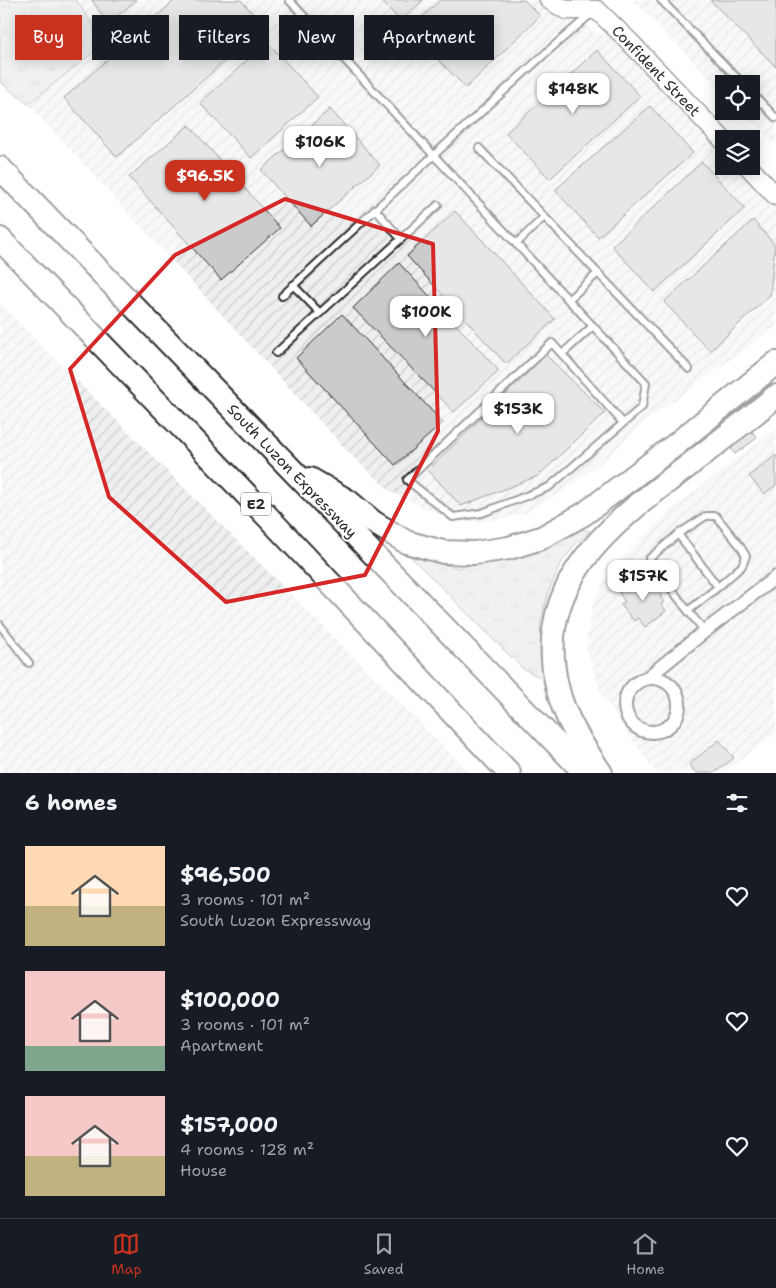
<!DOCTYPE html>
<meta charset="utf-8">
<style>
body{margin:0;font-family:"Shantell Sans",sans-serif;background:#242831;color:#f1f3f6;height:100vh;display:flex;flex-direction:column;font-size:19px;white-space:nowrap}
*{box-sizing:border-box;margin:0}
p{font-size:16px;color:#9ea1a6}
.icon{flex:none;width:28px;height:28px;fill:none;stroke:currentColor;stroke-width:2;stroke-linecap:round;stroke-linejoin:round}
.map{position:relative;height:773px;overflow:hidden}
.sheet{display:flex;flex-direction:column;background:#171b24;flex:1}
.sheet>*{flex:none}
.banner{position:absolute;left:15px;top:15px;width:500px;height:45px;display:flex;gap:10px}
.tools{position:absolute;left:715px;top:75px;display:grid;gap:10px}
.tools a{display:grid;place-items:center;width:45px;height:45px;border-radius:0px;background:#171b24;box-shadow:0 2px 12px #0003;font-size:25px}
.price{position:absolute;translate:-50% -42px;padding:0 11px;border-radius:10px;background:#fff;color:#222;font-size:16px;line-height:32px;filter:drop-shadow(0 1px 2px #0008)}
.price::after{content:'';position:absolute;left:50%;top:30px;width:15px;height:11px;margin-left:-8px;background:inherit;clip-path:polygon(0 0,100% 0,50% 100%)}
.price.current{background:#c8321e;color:#fff}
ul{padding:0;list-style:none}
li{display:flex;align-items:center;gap:15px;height:125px;padding:0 25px}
li span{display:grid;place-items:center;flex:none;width:140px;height:100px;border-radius:0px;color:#555}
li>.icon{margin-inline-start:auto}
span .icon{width:60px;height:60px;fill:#fffc;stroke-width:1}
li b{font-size:21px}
h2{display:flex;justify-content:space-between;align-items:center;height:60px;padding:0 25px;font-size:21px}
.pill{padding:0 18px;border-radius:0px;background:#171b24;box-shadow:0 2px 12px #0003;font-size:18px;line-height:45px}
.pill.current{background:#c8321e;color:#fff}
.tab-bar{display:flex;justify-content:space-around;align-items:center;height:70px;border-top:1px solid #363941;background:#171b24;font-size:14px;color:#9ea1a6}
.tab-bar a{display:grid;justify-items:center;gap:2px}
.tab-bar .current{color:#c8321e}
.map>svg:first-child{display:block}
</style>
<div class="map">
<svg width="776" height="773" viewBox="0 0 776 773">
<defs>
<pattern id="industrial-furrows" width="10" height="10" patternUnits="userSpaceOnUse" patternTransform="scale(1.25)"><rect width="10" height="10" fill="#efefef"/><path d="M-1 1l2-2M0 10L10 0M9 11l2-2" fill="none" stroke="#cdcdcd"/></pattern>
<pattern id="grass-tufts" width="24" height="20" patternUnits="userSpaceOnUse" patternTransform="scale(1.25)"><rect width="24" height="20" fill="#e0e0e0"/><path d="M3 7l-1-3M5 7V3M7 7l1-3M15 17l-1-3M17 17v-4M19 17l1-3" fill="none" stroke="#c0c0c0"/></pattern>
</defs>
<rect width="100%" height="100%" fill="#fff"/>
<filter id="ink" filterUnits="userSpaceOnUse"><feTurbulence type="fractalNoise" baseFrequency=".02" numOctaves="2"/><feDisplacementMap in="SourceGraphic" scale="10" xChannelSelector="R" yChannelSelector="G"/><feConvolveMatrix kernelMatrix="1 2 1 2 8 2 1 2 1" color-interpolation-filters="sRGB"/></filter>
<g filter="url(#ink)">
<g fill="url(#industrial-furrows)">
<path d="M76,0H565L595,34L622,36L724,145V166H743L776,202V326L637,428L610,455L566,489L526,513L496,520L466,522L440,515L391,492L353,457L28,104L105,43Z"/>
<path d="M633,0H776V146L742,111H751V84H724V93Z"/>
<path d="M0,304L470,773H0Z"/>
<path d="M776,428V733L723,773H656L602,696L586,647L593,602L611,569L672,509Z"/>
</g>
<g fill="url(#grass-tufts)" stroke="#868686">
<path d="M0,0H76L105,43L28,104L0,82Z"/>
<path d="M578,528L590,531L574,546L560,565L548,593L540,626L544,679L523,669L410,556L458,568L509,556Z"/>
</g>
<g fill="#cbcbcb" stroke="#2b2b2b">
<path d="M92,0H136L108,24Z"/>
<path d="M175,0H241L264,26L117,157L64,98Z"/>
<path d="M380,0H423L401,21Z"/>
<path d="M440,0H524L540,16L466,88L409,30Z"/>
<path d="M710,0H776V67Z"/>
<path d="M267,42L318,97L251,158L200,103Z"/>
<path d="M597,50L640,96L550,179L506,133Z"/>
<path d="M650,106L693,153L598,237L555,190Z"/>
<path d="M330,109L380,165L311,226L261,170Z"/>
<path d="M189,125L280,228L221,280L129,177Z"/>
<path d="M702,162L745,208L654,292L612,246Z"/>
<path d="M455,211L555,319L506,364L407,256Z"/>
<path d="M753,220L775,245L770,295L710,351L664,302Z"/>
<path d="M399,263L499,371L454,412L353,308Z"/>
<path d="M342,314L443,423L395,465L296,358Z"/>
<path d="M546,355L605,413L538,476L461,506L428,470Z"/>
<path d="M724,395L757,438L735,454L703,411Z"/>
<path d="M776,455V485L764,494L749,476Z"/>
<path d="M640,577L645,582L647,581L651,586L653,585L662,596L660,597L664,602L661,604L666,611L645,627L638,618L634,621L621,605L625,602L619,593Z"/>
<path d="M719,740L734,758L714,773H696L689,764Z"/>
</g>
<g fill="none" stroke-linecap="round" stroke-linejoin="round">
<g stroke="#2b2b2b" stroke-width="10">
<g id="lane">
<path d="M289,0L646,383L642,407L549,487L482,513L453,517L407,480L552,343L623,423"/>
<path d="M661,0L743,84"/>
<path d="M751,92L776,118"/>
<path d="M479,148L689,369"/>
<path d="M375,209L401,239"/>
<path d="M516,244L544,217"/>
<path d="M293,285L320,313"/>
<path d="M282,296L434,155L549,50L591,14"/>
<path d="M568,300L598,273"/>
<path d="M276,353L438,205"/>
<path d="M562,354L593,326"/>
<path d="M678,534L718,587"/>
<path d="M688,611L718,587L742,566L746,556L740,546L716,516H706L678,534L649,559L688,611L705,631"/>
<path d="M0,625L29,663"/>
</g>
</g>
<g stroke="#2b2b2b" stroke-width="16">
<g id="street">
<circle cx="652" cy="705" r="27"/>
<path d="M647,678L705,631L776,577"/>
</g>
</g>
<g stroke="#2b2b2b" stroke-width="21">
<g id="secondary">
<path d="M549,0L566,10H597L628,40L724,141"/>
<path d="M748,166L776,196"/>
</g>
</g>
<g stroke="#2b2b2b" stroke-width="26">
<g id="highway">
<path d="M0,168L585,773"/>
<path d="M0,239L267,516L509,773"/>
<path d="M310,479L348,501L373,522L406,542L443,552L475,553L509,548L541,538L584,514L675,445L776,363"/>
<path d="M601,773C583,746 564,718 557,686C533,582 611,524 684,469C715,445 746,421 776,396"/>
</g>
</g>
<use href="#lane" stroke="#fff" stroke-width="6"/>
<use href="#street" stroke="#fff" stroke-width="12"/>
<use href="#secondary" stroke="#fff" stroke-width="18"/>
<use href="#highway" stroke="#fff" stroke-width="22"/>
</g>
</g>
<path d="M0 0H776V773H0ZM285,199L433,244L438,431L365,575L226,602L109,497L70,369L175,255Z" fill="#fff" fill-opacity=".55" fill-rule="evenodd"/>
<path fill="none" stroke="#d62828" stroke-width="4" stroke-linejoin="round" d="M285,199L433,244L438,431L365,575L226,602L109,497L70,369L175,255Z"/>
<g text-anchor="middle" stroke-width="4" stroke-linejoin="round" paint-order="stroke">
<rect fill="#fff" stroke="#6b6b6b" stroke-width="1" x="241" y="492.5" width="30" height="23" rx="4"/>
<g font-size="14" font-weight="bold" fill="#2b2b2b">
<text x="256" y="509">E2</text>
</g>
<g font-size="15" fill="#2b2b2b" stroke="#fff">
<text transform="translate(656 71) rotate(46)" y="5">Confident Street</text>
<text transform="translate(292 471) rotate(46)" y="5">South Luzon Expressway</text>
</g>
</g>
</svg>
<div class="tools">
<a><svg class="icon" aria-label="locate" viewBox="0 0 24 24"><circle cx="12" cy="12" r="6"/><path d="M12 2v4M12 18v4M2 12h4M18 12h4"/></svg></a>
<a><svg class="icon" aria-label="layers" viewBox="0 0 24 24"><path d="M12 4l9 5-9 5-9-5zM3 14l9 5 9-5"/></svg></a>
</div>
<b class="price" style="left:573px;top:115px">$148K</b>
<b class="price" style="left:320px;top:168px">$106K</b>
<b class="price current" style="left:205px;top:202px">$96.5K</b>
<b class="price" style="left:426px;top:338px">$100K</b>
<b class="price" style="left:518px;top:435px">$153K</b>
<b class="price" style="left:643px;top:602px">$157K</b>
<div class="banner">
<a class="pill current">Buy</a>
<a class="pill">Rent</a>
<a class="pill">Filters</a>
<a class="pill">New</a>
<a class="pill">Apartment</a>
</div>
</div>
<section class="sheet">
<h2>6 homes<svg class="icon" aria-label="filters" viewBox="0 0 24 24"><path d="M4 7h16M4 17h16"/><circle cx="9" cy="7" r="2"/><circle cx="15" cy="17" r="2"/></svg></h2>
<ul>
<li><span style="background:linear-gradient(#ffd9b3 60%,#c2b280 0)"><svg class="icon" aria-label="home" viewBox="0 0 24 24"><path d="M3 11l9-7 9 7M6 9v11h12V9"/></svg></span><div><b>$96,500</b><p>3 rooms · 101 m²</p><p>South Luzon Expressway</p></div><svg class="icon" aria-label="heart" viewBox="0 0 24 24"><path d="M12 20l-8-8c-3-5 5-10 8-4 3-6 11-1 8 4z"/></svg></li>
<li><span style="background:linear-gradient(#f6c9c9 75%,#7fa58c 0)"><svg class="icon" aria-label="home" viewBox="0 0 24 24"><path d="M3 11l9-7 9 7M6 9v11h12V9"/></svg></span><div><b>$100,000</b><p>3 rooms · 101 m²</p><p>Apartment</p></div><svg class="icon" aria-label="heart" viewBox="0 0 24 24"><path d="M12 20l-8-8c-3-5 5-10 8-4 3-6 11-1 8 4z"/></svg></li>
<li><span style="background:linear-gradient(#f6c9c9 60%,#c2b280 0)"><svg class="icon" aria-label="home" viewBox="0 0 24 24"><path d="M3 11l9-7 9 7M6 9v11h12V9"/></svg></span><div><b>$157,000</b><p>4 rooms · 128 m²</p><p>House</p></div><svg class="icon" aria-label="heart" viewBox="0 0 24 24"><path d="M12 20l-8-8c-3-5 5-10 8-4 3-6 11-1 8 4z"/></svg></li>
</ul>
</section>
<nav class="tab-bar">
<a class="current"><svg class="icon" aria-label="map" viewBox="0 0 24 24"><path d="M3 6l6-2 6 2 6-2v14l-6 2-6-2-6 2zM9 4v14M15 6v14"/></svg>Map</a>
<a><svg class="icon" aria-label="saved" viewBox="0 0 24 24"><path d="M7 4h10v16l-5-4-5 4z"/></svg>Saved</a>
<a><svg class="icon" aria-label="home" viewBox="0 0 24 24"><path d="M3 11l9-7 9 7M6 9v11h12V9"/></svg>Home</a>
</nav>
